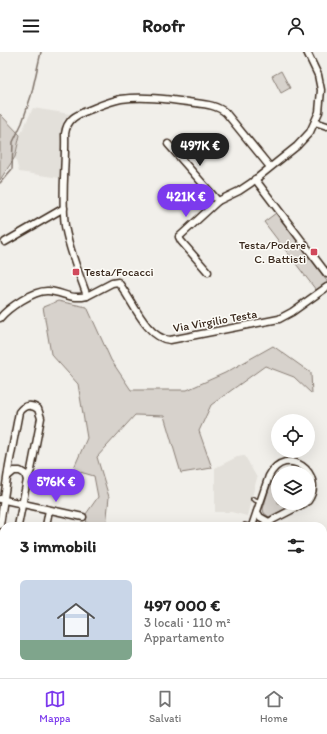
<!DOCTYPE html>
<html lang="it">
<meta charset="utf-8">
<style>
body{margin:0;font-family:Itim,sans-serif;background:#f6f6f6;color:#222;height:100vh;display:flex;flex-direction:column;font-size:15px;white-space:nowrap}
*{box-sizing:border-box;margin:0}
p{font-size:13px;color:#767676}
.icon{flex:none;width:22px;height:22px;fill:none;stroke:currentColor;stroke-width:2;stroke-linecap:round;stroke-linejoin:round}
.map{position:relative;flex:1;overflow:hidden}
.side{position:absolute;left:0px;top:470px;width:327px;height:156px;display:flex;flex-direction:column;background:#fff;border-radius:12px 12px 0 0;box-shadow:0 4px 16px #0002}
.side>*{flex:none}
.buttons{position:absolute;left:271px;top:362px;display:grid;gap:8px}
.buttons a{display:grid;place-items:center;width:44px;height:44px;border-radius:50%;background:#fff;box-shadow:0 4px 16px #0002;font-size:20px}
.price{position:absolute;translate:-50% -34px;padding:0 9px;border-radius:14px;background:#7c3aed;color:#fff;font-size:13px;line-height:26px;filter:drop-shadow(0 1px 2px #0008)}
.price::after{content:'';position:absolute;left:50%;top:24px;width:12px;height:9px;margin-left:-6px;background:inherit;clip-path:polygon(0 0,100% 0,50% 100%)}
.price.current{background:#222;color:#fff}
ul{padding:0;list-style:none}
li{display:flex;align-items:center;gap:12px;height:100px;padding:0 20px}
li span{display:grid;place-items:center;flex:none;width:112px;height:80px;border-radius:6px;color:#555}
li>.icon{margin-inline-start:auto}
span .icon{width:48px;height:48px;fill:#fffc;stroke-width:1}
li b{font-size:17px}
h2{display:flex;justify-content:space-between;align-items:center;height:48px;padding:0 20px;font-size:17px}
header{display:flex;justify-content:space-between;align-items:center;height:52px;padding:0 20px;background:#fff;font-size:18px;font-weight:700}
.tabs{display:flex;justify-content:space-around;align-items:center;height:56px;border-top:1px solid #e0e0e0;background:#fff;font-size:11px;color:#767676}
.tabs a{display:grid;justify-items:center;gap:2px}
.tabs .current{color:#7c3aed}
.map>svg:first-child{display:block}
</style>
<header><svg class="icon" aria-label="menu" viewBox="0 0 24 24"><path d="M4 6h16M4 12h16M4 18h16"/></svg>Roofr<svg class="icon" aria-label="person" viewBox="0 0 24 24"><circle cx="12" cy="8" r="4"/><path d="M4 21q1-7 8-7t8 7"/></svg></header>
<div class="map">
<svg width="327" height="626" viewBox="0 0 327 626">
<rect width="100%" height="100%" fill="#f1efea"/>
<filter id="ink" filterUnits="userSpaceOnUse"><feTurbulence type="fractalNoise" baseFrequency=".025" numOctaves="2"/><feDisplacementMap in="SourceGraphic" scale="8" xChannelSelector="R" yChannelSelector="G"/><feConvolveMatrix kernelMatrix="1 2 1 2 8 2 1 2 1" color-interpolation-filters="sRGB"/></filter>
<g filter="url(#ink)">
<g fill="#e3e0da">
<path d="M33,56L70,62L63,69L61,89L60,126L19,120L15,105L20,83Z"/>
<path d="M243,404H245L257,426L247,464L231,460H215V416L237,405Z"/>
</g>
<g fill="#d7d2cc" stroke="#897e75">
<path d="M281,19L290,36L281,41L272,24Z"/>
<path d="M0,62L20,83L15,105L0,128Z"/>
<path d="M276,161L327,229V231L316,238L264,170Z"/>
<path d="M58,249L87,255L111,308L131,338H187L225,321L273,294L311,321L312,342L294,325L265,314L211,353L199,379L212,416L181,421L164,364L135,363L97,405L109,445L106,474H87L86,462L98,445L94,424L73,418L87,386L78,332L51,302L43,255Z"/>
<path d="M278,421V451H297L269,465L264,461L263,457C266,447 271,427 278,421Z"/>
</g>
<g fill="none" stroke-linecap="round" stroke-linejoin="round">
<path stroke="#80746b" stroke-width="1.5" d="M0,131L12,117L13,90L22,71L31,44L41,0"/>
<g stroke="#3b2a1e" stroke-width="6">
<g id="service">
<path d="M253,447L260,450"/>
<path d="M245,473L248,474"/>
</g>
</g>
<g stroke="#3b2a1e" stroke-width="8">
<g id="pedestrian">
<path d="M0,512L4,513"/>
<path d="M0,517H4"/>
</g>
</g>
<g stroke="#3b2a1e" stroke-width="9">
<g id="minor">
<path d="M315,70L327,74"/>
<path d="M168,92L218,149"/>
<path d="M270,115L226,61C216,52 201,52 188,50C166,47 143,44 121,47C110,49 99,54 89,58C76,63 67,67 65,82C66,112 61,143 65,174C69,198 79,221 87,244L112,231L118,230C131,245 146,287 170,288L279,267L292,260L327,235"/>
<path d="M255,127L327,222"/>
<path d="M5,190L64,156"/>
<path d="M208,220L181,189L179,185L218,149L239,139L251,131L297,94L310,80L319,60L321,38L318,23L307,0"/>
<path d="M0,266C8,256 34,238 48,239C63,240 70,248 87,244"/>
<path d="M8,424L14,419H20L25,422L27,428"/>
<path d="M0,447L83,465"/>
<path d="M257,460L260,465L269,470"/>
<path d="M0,473L9,413L19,360C24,353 31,352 38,357L41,366L31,418L27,428L18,474"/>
<path d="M46,474L49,458"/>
<path d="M252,474L269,424C286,391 327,422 308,449"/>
<path d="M263,474L274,467L305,451"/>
<path d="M0,572L4,551"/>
<path d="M0,584L4,585"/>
<path d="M228,622L233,626"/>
<path d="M6,626L7,622"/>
<path d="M202,626L206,622"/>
</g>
</g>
<use href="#service" stroke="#fdfcf7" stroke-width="3"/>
<use href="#pedestrian" stroke="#fdfcf7" stroke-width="4.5"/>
<use href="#minor" stroke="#fdfcf7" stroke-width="6"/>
</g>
</g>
<g fill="#d1495b" stroke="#fdfcf7" stroke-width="1.5">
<rect x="310" y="196" width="8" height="8" rx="2"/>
<rect x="72" y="216" width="8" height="8" rx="2"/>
</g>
<g text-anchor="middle" stroke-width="3" stroke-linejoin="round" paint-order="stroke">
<g font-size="12" fill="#3b2a1e" stroke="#fdfcf7" text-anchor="end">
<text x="306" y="197">Testa/Podere<tspan x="306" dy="14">C. Battisti</tspan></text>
<text x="84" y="224" text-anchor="start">Testa/Focacci</text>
</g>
<g font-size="12" fill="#3b2a1e" stroke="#fdfcf7">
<text transform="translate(215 269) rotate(-10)" y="4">Via Virgilio Testa</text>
</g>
</g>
</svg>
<div class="buttons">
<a><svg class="icon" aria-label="locate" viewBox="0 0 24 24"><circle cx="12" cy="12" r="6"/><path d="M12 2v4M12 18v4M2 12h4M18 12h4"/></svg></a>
<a><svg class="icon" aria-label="layers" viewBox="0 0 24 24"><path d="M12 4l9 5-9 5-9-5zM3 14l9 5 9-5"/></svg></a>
</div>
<b class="price current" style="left:200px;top:115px">497K €</b>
<b class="price" style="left:186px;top:166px">421K €</b>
<b class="price" style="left:56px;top:451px">576K €</b>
<section class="side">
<h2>3 immobili<svg class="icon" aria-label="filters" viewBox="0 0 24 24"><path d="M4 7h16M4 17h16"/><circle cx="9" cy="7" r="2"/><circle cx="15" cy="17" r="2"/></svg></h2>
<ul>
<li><span style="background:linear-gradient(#c9d6e8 75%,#7fa58c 0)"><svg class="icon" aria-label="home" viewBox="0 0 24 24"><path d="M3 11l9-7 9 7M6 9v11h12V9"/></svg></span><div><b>497 000 €</b><p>3 locali · 110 m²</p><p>Appartamento</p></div></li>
</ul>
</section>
</div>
<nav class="tabs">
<a class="current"><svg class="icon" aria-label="map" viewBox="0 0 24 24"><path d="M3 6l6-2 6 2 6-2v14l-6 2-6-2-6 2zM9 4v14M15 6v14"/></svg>Mappa</a>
<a><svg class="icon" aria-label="saved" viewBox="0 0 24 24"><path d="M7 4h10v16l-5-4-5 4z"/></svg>Salvati</a>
<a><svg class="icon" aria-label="home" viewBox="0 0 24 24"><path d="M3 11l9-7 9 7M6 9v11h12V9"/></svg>Home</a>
</nav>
